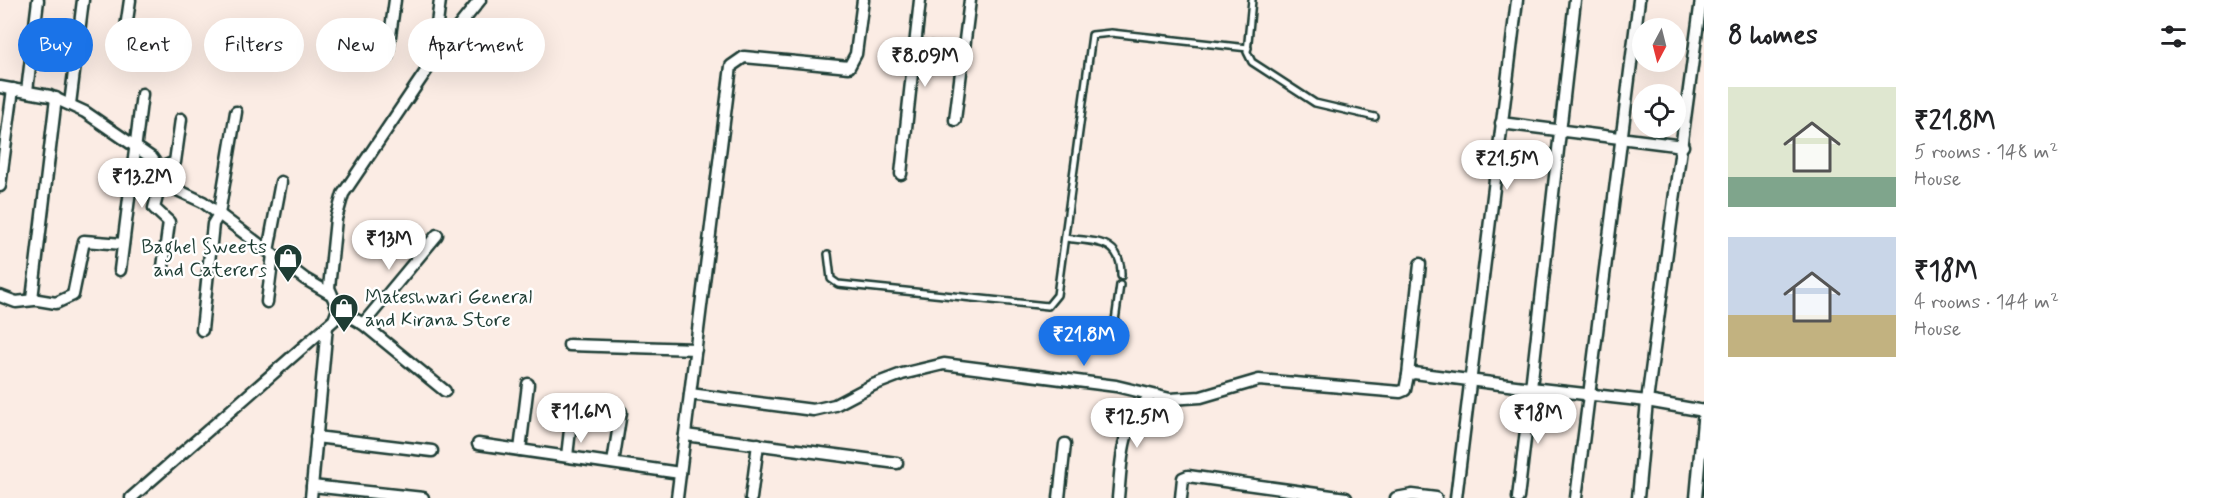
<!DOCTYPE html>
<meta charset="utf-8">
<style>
body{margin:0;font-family:Mynerve,sans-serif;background:#f6f6f6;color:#202124;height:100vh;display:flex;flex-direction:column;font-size:22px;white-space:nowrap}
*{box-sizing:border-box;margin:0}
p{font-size:20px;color:#757577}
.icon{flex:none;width:33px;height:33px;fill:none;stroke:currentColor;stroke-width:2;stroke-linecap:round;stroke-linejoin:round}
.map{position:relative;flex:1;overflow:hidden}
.panel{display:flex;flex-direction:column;background:#fff;width:510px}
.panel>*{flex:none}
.hud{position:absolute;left:18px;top:18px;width:570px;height:54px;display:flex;gap:12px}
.needle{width:39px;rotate:187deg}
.tools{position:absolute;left:1632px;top:18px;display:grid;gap:12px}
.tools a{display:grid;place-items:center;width:54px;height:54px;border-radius:50%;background:#fff;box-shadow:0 6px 24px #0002;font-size:30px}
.price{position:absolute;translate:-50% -51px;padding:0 14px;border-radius:21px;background:#fff;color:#222;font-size:20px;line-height:39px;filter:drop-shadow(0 2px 3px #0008)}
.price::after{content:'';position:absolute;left:50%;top:36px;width:18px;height:14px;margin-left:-9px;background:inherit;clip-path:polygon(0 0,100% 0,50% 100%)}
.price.selected{background:#1a73e8;color:#fff}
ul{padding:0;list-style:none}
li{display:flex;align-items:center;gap:18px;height:150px;padding:0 24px}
li span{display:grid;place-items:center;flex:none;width:168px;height:120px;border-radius:0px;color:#555}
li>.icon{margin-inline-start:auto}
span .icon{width:72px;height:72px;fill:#fffc;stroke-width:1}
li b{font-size:26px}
h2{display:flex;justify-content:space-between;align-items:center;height:72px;padding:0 24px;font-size:26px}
.tag{padding:0 21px;border-radius:27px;background:#fff;box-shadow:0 6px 24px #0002;font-size:21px;line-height:54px}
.tag.selected{background:#1a73e8;color:#fff}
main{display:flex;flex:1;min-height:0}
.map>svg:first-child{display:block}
</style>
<main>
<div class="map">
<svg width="1704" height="498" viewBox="0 0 1704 498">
<rect width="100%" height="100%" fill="#fbece4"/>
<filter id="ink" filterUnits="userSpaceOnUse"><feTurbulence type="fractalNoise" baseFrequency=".0167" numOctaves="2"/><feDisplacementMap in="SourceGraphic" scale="12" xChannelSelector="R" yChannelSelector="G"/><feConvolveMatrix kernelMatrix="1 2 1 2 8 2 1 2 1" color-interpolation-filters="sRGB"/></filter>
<g filter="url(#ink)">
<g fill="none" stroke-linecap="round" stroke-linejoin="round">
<g stroke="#1f3d34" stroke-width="10">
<g id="service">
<path d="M1252,0L1247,52L1252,62L1315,103L1375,117"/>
<path d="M1065,238C1094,242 1122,238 1121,276"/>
<path d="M828,254L831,279L838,284L1048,306L1057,295L1092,35L1111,33L1248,48"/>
<path d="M1115,321L1120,285"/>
</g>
</g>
<g stroke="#1f3d34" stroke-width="15">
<g id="minor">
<path d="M440,0L437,24L443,46"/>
<path d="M916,45L963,52"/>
<path d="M122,55L130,0"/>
<path d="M387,57L395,0"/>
<path d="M0,87L50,96L85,112L152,158L173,188L203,202L305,279L329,293"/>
<path d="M27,91L38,0"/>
<path d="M56,98L32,299L56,303L73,295L84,241L123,244"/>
<path d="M70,104L83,0"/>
<path d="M955,120L970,0"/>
<path d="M1501,123L1683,146"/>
<path d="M161,168L175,162L181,119"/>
<path d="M163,173L154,208L169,222L163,267"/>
<path d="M901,174L920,0"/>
<path d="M0,186L13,89"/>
<path d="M268,251L281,182"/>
<path d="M120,270L142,94"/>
<path d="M0,296L16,302L34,300"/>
<path d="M267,302L273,255"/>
<path d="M338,309L363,324L445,391"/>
<path d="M363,324L437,235"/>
<path d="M202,330L213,224L219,214L236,112"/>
<path d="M569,345L696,349"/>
<path d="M1408,375L1420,264"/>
<path d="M690,394L813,410L835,405L873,385L902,374L944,364L1116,386L1170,399L1201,397L1259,380L1400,392L1405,390L1408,375L1414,373L1531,388L1575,0"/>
<path d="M685,435L897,463"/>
<path d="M316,437L432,451"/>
<path d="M478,444L680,473"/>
<path d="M520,450L528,384"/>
<path d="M567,456L573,404"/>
<path d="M613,463L621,412"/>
<path d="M312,486L423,498"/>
<path d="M131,498L334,320L338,309L329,288L336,219L343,194L443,46L480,0"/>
<path d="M311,498L327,326"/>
<path d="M677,498L731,66L744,57L849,67L856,54L863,0"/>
<path d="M751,498L758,444"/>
<path d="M1059,498L1065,444"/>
<path d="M1118,498C1122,457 1120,428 1150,396"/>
<path d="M1181,498L1183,478L1188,476L1346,498"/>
<path d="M1396,498L1412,495L1436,498"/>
<path d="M1456,498L1517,0"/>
<path d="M1518,498L1531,388L1647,401L1704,411"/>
<path d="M1576,498L1639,0"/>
<path d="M1638,498L1647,401L1701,0"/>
<path d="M1696,498L1704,410"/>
</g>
</g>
<use href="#service" stroke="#fff" stroke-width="5"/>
<use href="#minor" stroke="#fff" stroke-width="10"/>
</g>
</g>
<defs>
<g id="shop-pin" transform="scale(1.5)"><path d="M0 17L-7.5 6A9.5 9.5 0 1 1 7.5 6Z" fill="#1f3d34" stroke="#fff"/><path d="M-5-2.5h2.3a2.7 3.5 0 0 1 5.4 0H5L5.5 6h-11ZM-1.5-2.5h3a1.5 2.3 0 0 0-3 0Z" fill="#fff"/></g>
</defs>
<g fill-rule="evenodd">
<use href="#shop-pin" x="288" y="258"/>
<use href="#shop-pin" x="344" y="308"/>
</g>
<g text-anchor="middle" stroke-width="5" stroke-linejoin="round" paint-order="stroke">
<g font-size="20" fill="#1f3d34" stroke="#fff" text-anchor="end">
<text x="267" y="253">Baghel Sweets<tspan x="267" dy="23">and Caterers</tspan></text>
<text x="365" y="303" text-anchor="start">Mateshwari General<tspan x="365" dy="23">and Kirana Store</tspan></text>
</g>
</g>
</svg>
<div class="tools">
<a><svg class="needle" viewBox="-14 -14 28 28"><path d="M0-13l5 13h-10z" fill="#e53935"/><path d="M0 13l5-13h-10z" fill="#757577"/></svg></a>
<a><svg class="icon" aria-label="locate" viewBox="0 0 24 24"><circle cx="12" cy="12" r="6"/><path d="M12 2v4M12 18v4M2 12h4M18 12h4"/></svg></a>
</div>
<b class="price" style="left:925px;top:88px">₹8.09M</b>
<b class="price" style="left:1507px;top:191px">₹21.5M</b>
<b class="price" style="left:142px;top:209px">₹13.2M</b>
<b class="price" style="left:389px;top:271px">₹13M</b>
<b class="price selected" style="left:1084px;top:367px">₹21.8M</b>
<b class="price" style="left:581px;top:444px">₹11.6M</b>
<b class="price" style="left:1538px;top:445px">₹18M</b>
<b class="price" style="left:1137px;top:449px">₹12.5M</b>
<div class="hud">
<a class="tag selected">Buy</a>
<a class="tag">Rent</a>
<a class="tag">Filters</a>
<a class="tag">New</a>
<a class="tag">Apartment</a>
</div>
</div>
<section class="panel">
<h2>8 homes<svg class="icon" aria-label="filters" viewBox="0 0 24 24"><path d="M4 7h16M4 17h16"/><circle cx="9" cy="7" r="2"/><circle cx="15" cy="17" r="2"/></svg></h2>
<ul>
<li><span style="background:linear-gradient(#dfe7d0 75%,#7fa58c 0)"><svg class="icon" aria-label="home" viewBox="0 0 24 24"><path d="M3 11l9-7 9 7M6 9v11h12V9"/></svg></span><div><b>₹21.8M</b><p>5 rooms · 148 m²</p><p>House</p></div></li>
<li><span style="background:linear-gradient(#c9d6e8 65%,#c2b280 0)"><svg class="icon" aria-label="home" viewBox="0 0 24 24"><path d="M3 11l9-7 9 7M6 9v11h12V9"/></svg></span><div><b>₹18M</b><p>4 rooms · 144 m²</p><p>House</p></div></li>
</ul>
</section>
</main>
